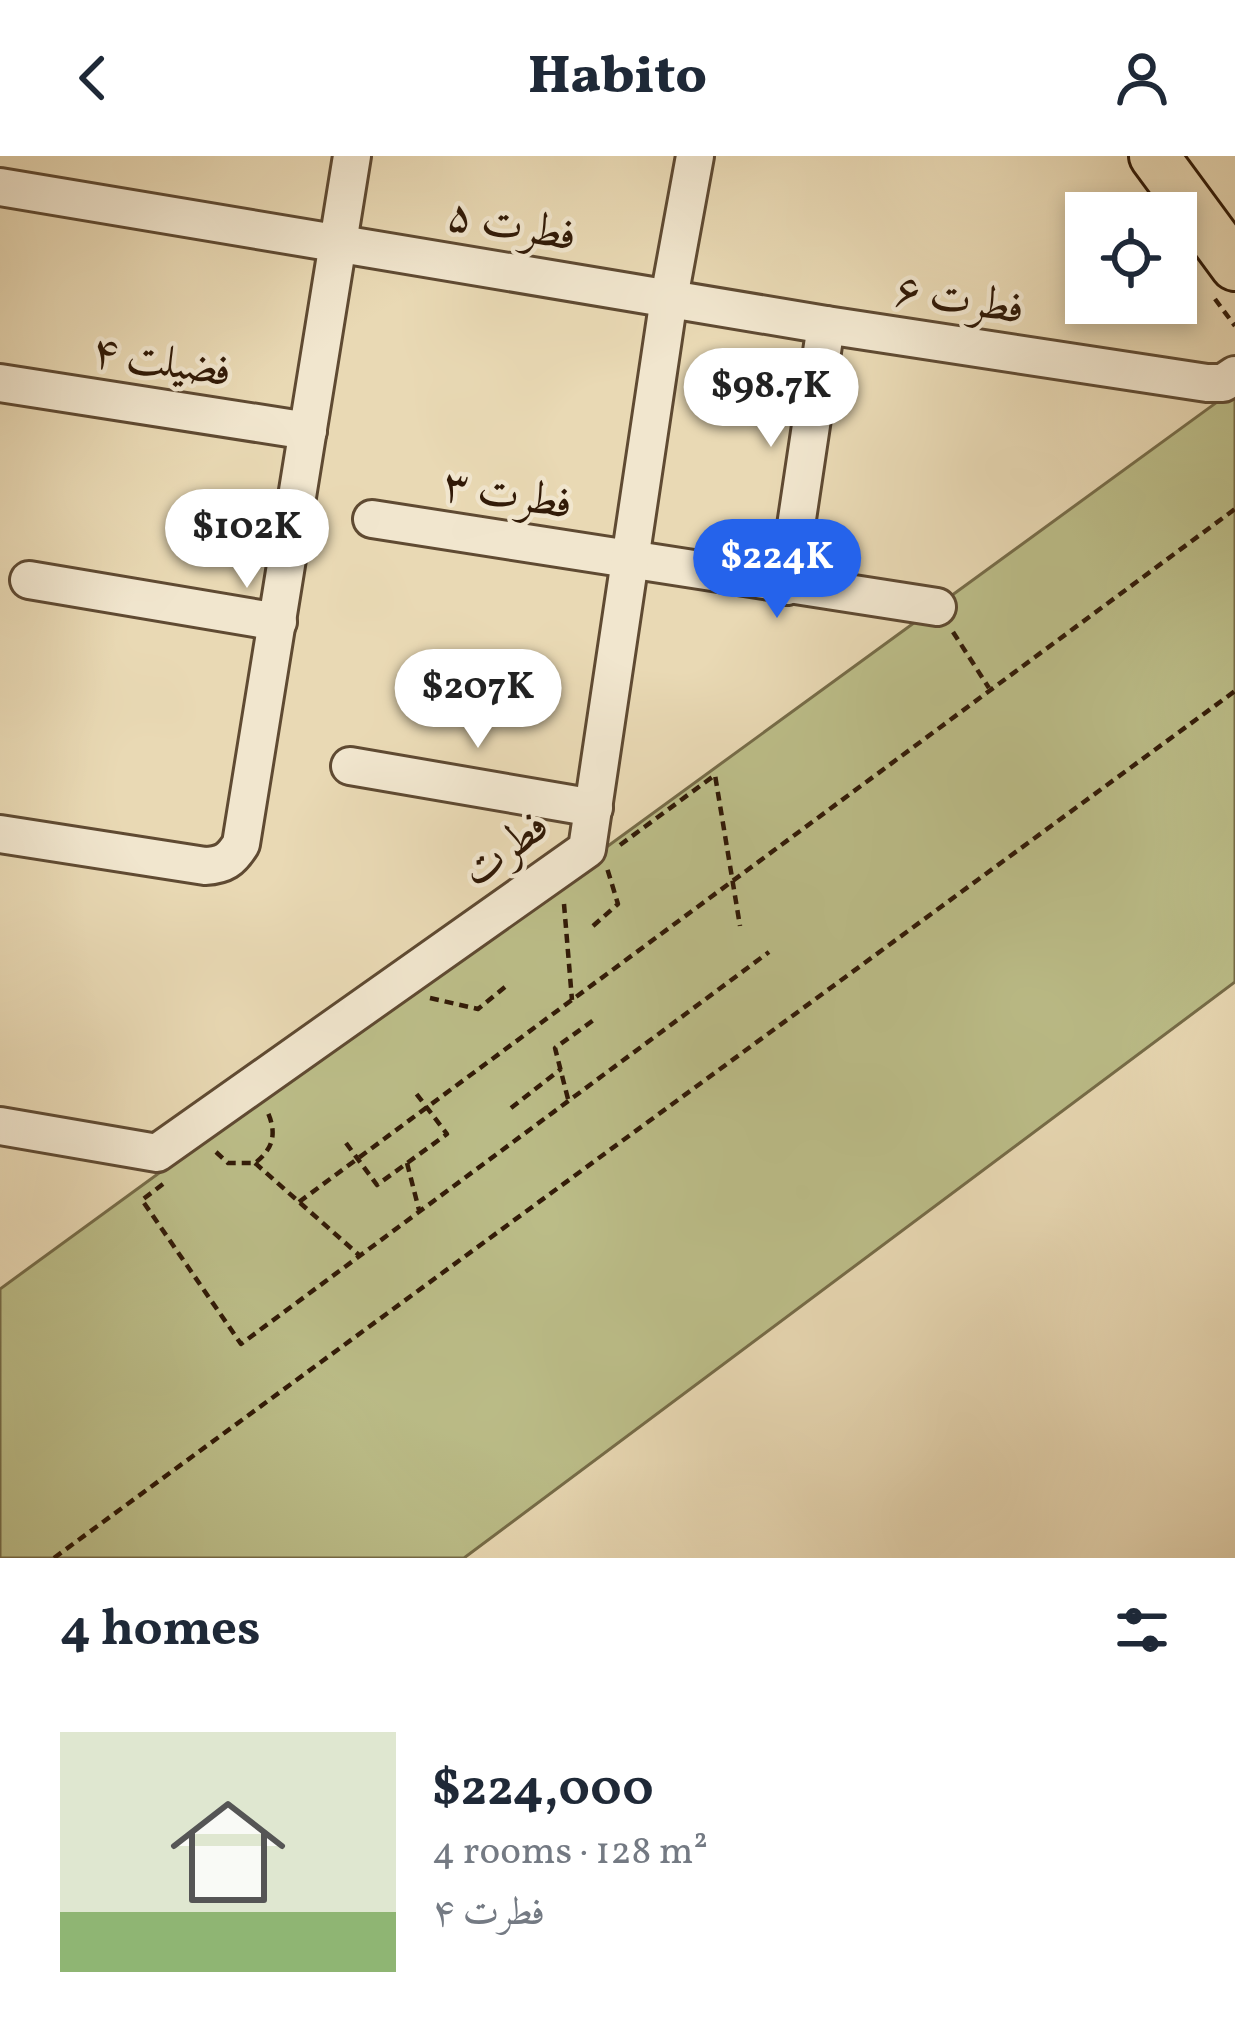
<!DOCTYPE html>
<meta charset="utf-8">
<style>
body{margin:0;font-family:Vollkorn,Amiri,serif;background:#f2f2f3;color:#1f2937;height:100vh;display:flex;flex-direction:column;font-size:45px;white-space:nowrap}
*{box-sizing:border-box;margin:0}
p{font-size:39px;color:#747a83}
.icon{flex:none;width:66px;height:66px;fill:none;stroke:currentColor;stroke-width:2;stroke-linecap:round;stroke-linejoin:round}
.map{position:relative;height:1402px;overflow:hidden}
.details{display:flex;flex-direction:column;background:#fff;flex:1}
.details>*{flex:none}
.fabs{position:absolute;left:1065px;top:36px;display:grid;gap:24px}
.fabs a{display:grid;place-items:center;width:132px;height:132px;border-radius:0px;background:#fff;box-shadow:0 6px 18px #0003;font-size:60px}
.price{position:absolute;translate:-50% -102px;padding:0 27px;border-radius:42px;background:#fff;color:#222;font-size:39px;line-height:78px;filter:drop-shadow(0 3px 6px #0008)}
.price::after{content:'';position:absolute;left:50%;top:72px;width:36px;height:27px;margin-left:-18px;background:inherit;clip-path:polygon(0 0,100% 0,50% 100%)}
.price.on{background:#2563eb;color:#fff}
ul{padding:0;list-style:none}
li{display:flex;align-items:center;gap:36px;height:300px;padding:0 60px}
li span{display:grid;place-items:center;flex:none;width:336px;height:240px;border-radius:0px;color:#555}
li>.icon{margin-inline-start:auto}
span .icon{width:144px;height:144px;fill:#fffc;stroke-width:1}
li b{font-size:51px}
h2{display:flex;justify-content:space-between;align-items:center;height:144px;padding:0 60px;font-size:51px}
header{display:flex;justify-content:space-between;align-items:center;height:156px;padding:0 60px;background:#fff;font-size:54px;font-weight:800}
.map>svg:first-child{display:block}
</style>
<header><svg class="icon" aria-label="back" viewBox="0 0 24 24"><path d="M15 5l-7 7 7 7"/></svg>Habito<svg class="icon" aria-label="person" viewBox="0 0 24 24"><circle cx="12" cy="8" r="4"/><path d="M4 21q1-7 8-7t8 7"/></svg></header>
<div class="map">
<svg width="1235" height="1402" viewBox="0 0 1235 1402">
<rect width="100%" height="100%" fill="#e9d9b4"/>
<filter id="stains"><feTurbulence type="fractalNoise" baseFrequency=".00167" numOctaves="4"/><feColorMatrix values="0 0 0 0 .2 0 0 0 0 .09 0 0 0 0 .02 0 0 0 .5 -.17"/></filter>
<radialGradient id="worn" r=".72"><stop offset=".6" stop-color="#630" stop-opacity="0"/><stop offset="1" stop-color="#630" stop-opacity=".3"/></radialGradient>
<path fill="#bcbe89" stroke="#766c48" stroke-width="3" d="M1235,233V826L464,1402H0V1133Z"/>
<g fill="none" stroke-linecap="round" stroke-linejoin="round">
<g stroke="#5f4a32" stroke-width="42">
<g id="minor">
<path d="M0,31L826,169L1207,227H1223L1235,219"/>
<path d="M0,227L308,275"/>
<path d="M372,363L937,451"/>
<path d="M29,424L278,466"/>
<path d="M787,430L826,169"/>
<path d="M350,610L594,652"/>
<path d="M0,678L205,710C224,709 231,704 241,688L352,0"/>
<path d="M0,970L157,997L587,693L669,142L695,0"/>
</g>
</g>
<g stroke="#311a07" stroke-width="54">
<path id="major" d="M1154,0L1235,110"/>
</g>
<g stroke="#311a07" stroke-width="4.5" stroke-dasharray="9 6" stroke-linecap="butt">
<path d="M1215,143L1235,170"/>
<path d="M953,476L989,532"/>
<path d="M620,689L715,619L740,770"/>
<path d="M564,748L572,844"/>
<path d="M593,770L618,748L607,712"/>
<path d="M430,842L478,853L505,831"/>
<path d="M568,943L555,892L595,863"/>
<path d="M511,952L561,913"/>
<path d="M346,987L377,1029L447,978L415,936"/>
<path d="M216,996L228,1007H255C273,993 277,978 268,957"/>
<path d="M255,1007L359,1099"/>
<path d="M407,1007L419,1054"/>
<path d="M163,1028L142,1044L241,1188L769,796"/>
<path d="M299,1046L1235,353"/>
<path d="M54,1402L1235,535"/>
</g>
<use href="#minor" stroke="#f1e6ce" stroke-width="36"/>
<use href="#major" stroke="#e9d9b4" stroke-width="48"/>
</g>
<g text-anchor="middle" stroke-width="9" stroke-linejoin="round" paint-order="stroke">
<g font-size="45" fill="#311a07" stroke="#f1e6ce">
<text transform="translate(512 67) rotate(10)" y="16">فطرت ۵</text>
<text transform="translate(960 141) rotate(9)" y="16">فطرت ۶</text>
<text transform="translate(162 203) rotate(9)" y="16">فضیلت ۴</text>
<text transform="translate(508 336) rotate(9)" y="16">فطرت ۳</text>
<text transform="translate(504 691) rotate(-37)" y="16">فطرت</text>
</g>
</g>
<rect width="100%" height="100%" filter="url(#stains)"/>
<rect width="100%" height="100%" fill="url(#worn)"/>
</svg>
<div class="fabs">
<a><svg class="icon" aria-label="locate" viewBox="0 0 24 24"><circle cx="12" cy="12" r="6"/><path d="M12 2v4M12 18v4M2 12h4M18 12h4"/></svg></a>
</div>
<b class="price" style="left:771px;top:294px">$98.7K</b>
<b class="price" style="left:247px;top:435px">$102K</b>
<b class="price on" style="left:777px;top:465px">$224K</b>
<b class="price" style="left:478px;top:595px">$207K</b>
</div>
<section class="details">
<h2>4 homes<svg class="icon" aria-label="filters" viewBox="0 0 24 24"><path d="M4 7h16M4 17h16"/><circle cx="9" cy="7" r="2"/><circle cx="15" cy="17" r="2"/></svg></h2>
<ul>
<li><span style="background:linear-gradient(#dfe7d0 75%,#8fb573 0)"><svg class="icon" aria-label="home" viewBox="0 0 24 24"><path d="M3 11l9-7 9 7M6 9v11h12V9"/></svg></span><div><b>$224,000</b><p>4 rooms · 128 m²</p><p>فطرت ۴</p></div></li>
</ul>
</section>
